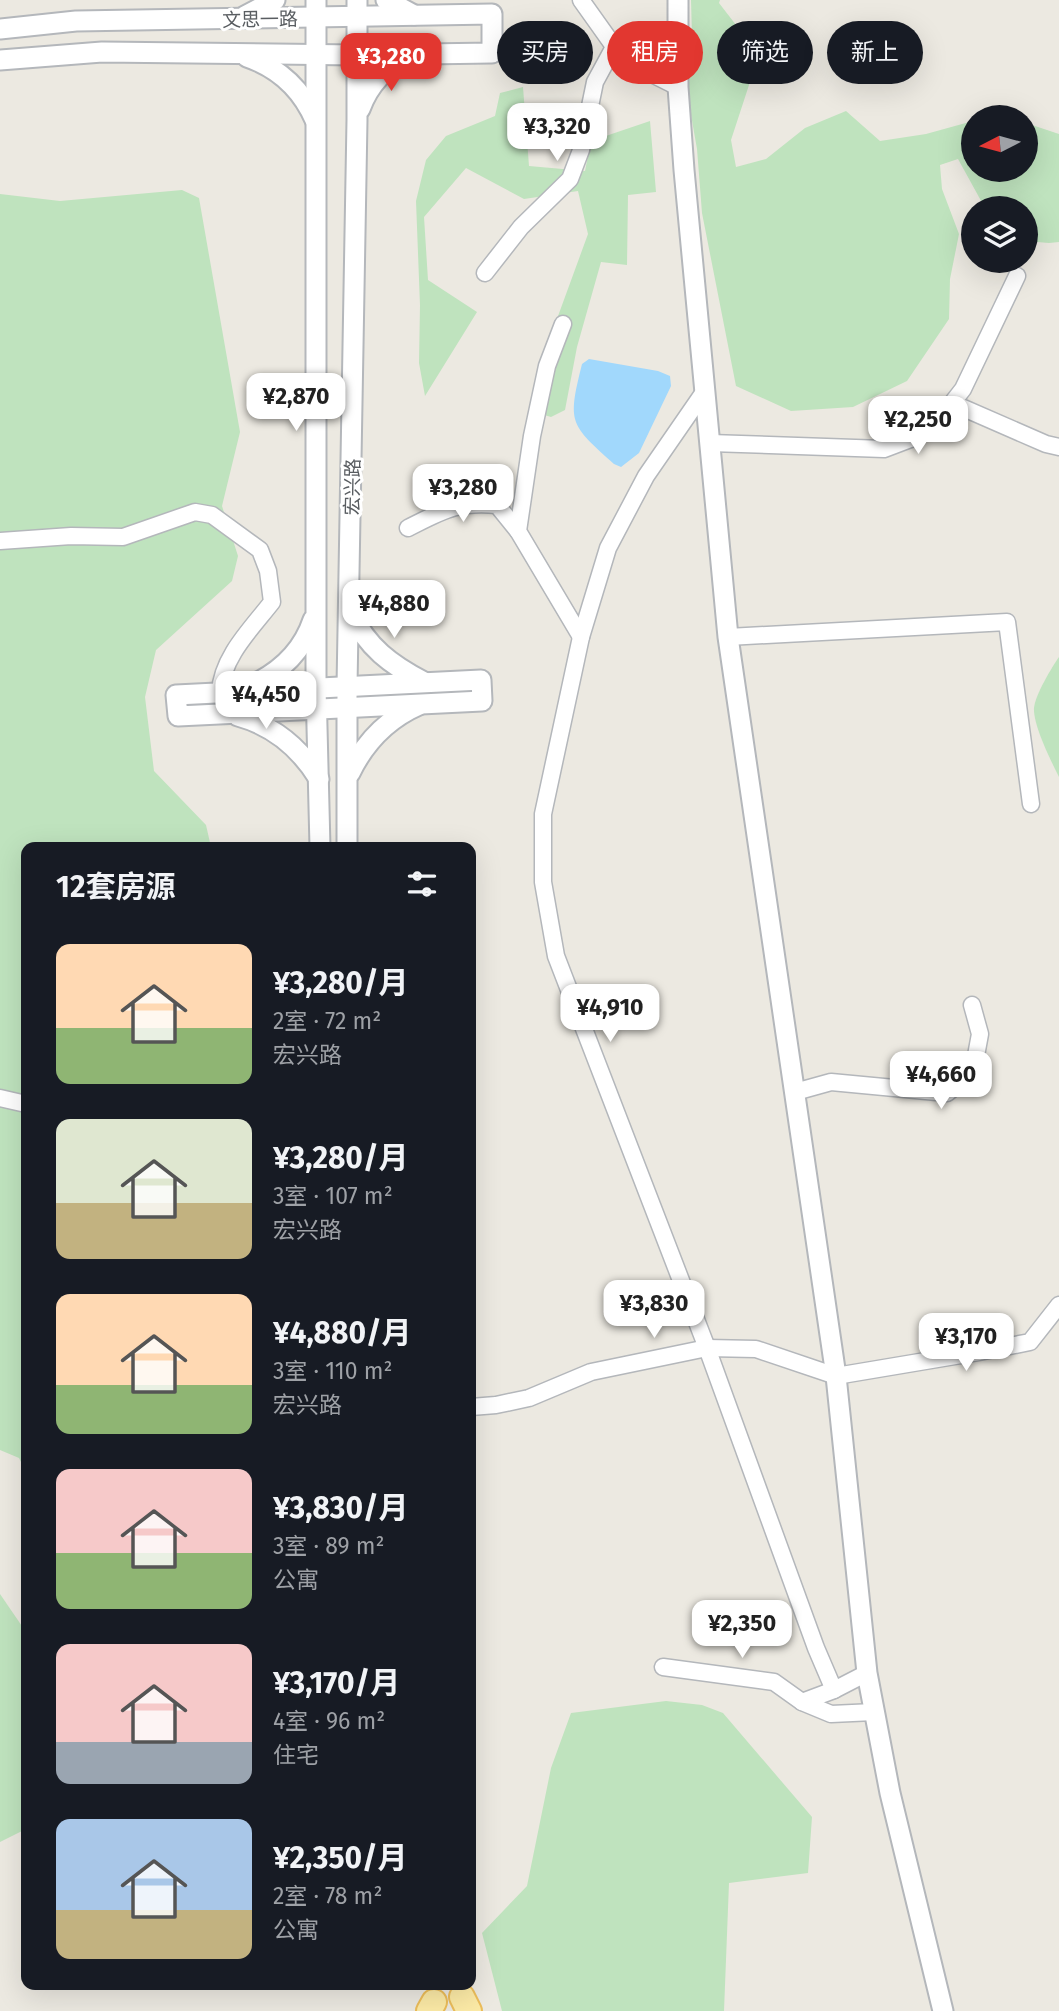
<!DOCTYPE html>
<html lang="zh">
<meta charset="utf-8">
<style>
body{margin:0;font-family:"Fira Sans","Noto Sans SC",sans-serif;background:#20242c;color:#f1f3f6;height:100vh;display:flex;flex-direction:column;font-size:26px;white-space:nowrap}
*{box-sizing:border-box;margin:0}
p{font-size:23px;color:#9ea1a6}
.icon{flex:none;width:38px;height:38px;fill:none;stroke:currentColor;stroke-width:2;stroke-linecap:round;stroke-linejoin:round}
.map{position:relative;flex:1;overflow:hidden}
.details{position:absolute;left:21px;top:842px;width:455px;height:1148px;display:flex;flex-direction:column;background:#171b24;border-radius:14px;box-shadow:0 7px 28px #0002}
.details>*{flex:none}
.hud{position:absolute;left:497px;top:21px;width:457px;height:63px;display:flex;gap:14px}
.needle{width:46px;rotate:264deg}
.tools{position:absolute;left:961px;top:105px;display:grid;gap:14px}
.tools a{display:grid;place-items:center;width:77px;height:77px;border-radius:50%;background:#171b24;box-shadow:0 7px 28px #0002;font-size:35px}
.price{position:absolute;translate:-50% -60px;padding:0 16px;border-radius:14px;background:#fff;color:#222;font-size:23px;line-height:46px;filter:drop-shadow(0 2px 4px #0008)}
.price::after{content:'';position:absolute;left:50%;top:42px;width:21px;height:16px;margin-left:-10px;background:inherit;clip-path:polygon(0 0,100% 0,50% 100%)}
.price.on{background:#e23730;color:#fff}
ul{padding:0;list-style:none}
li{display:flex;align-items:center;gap:21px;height:175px;padding:0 35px}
li span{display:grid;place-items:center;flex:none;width:196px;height:140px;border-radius:14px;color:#555}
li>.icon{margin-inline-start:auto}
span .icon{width:84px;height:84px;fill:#fffc;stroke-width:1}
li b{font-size:30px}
h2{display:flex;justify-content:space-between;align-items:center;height:84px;padding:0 35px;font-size:30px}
.tag{padding:0 24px;border-radius:32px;background:#171b24;box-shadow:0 7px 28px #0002;font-size:24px;line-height:63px}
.tag.on{background:#e23730;color:#fff}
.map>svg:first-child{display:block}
</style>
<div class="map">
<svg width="1059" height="2011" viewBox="0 0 1059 2011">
<rect width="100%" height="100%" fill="#ece9e1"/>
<g fill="#bfe3be">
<path d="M691,0H720L719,3L743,34L749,85L731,140L736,167L766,159L805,128L846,111L880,141L926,134L973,121V170H1026V123L1059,134V242L1049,243L1026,241V208H985L958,159L940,165L942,189L959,234L950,279L949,319L907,381L853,407L791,411L736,386L702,213L697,149L688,98L692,36Z"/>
<path d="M523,87L529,166L585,171L591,141L650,121L656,192L628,195L627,265L601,262L577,347L565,410L551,417L531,411L550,338L588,234L578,191L524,199L466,168L424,217L428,280L477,312L425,396L419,363L420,305L416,201L426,160L446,136L495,116L500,93Z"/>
<path d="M182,190L199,198L240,432L222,506L238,556L232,581L156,650L145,697L154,771L206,825L211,847H26V1099L0,1092V194L60,201Z"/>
<path d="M1059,657V777C1051,761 1033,725 1034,708C1035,695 1052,667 1059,657Z"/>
<path d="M0,1106L26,1113V1472L19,1458L0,1450Z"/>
<path d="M0,1594L26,1632V1829L0,1842Z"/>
<path d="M666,1701L702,1705L723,1713L812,1817L808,1873L729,1883L724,2011H502L482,1933L527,1886L551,1768L571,1713Z"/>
</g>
<path fill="#a1d8fc" d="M589,359L658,371L670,376L671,386L639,453L621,467L614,464C570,424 567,424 582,364Z"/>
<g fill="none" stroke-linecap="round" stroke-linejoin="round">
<g stroke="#b4b7bb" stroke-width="19">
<g id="minor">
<path d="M581,0L618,52L646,71L678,87"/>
<path d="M485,273L521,227L570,179L581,150L595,82L614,47"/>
<path d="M563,324L547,366L532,436L518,531L581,637"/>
<path d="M704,392L646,476L608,548L581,637L543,814V882L556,956L707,1348L816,1648L834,1690"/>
<path d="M952,403L1046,444L1059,447"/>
<path d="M710,443L884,449L913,438L942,416L963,389L1017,276"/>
<path d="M408,528C442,511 457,501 497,505L518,531"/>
<path d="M0,541L71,536L123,537L195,512L212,515L260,550L268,571L272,602C251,629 222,657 220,692"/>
<path d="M728,637L1007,622L1031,804"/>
<path d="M795,1092L831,1082L947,1093L973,1072L980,1034L972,1005"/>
<path d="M0,1098L26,1104"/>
<path d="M471,1407L496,1405L529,1398L591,1372L707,1348L756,1349L836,1376L979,1352L1030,1342L1059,1305"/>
<path d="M663,1667L774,1682L802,1702"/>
<path d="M867,1673L834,1690L802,1702L831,1714L874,1712"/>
</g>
</g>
<g stroke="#b4b7bb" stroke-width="23">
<g id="tertiary">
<path d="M316,0V687L320,847"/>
<path d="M386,0L414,15"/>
<path d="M678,0V87L684,170L728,637L836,1376L867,1673L890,1793L943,2011"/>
<path d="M245,16L275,0"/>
<path d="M0,29L76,21L492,14V53L357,55L102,52L0,60"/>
<path d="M247,57C279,68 302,90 315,120"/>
<path d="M360,109C369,84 385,67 409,56"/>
<path d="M351,613C367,647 391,665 424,682"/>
<path d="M481,680L482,701L178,716L176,695Z"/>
<path d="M245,688C277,675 302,653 313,620"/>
<path d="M238,716C274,726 300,748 319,779"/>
<path d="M350,773C365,742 387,719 419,705"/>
<path d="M347,847V686L357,120V0"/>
</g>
</g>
<g stroke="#ecbd5a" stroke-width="28">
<g id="primary">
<path d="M462,1997L469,2011"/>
<path d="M429,2011L434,2002"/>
</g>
</g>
<use href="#minor" stroke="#fff" stroke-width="16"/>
<use href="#tertiary" stroke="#fff" stroke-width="19"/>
<use href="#primary" stroke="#fceaa6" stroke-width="24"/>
</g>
<g text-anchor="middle" stroke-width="6" stroke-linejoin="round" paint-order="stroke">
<g font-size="19" fill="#595d61" stroke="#fff">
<text transform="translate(260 19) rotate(-1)" y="7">文思一路</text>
<text transform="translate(352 487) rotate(-89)" y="7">宏兴路</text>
</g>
</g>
</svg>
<div class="tools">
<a><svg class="needle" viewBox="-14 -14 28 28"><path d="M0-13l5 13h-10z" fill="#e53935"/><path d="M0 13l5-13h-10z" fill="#9ea1a6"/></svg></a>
<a><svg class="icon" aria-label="layers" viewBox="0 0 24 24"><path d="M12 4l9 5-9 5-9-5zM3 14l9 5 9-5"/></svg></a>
</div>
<b class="price on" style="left:391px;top:93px">¥3,280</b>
<b class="price" style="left:557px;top:163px">¥3,320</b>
<b class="price" style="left:296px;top:433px">¥2,870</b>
<b class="price" style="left:918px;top:456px">¥2,250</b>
<b class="price" style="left:463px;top:524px">¥3,280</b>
<b class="price" style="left:394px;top:640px">¥4,880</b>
<b class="price" style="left:266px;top:731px">¥4,450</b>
<b class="price" style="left:610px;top:1044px">¥4,910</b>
<b class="price" style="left:941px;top:1111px">¥4,660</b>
<b class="price" style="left:654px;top:1340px">¥3,830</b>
<b class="price" style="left:966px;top:1373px">¥3,170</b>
<b class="price" style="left:742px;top:1660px">¥2,350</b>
<div class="hud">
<a class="tag">买房</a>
<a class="tag on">租房</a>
<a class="tag">筛选</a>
<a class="tag">新上</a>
</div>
<section class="details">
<h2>12套房源<svg class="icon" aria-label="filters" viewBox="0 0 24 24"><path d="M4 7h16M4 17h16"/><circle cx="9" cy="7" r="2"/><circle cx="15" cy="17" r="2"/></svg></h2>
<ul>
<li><span style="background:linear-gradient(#ffd9b3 60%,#8fb573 0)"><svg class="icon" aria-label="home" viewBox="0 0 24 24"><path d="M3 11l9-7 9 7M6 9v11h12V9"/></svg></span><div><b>¥3,280/月</b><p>2室 · 72 m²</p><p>宏兴路</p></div></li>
<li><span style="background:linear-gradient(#dfe7d0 60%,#c2b280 0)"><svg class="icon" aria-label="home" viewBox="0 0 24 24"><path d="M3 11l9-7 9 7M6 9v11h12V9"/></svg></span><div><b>¥3,280/月</b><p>3室 · 107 m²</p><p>宏兴路</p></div></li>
<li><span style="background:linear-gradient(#ffd9b3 65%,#8fb573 0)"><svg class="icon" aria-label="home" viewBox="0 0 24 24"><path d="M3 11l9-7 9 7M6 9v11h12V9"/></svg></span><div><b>¥4,880/月</b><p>3室 · 110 m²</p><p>宏兴路</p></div></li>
<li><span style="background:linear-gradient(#f6c9c9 60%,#8fb573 0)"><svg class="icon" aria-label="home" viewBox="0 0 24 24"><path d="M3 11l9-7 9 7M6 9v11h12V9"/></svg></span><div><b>¥3,830/月</b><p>3室 · 89 m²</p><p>公寓</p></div></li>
<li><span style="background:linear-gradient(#f6c9c9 70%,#9aa5b1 0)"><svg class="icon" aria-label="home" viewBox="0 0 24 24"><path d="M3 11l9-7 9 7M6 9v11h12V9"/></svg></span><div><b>¥3,170/月</b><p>4室 · 96 m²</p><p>住宅</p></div></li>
<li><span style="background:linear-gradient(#a9c7e8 65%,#c2b280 0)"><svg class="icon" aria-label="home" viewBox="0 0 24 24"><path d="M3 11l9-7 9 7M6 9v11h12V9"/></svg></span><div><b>¥2,350/月</b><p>2室 · 78 m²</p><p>公寓</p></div></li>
</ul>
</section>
</div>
